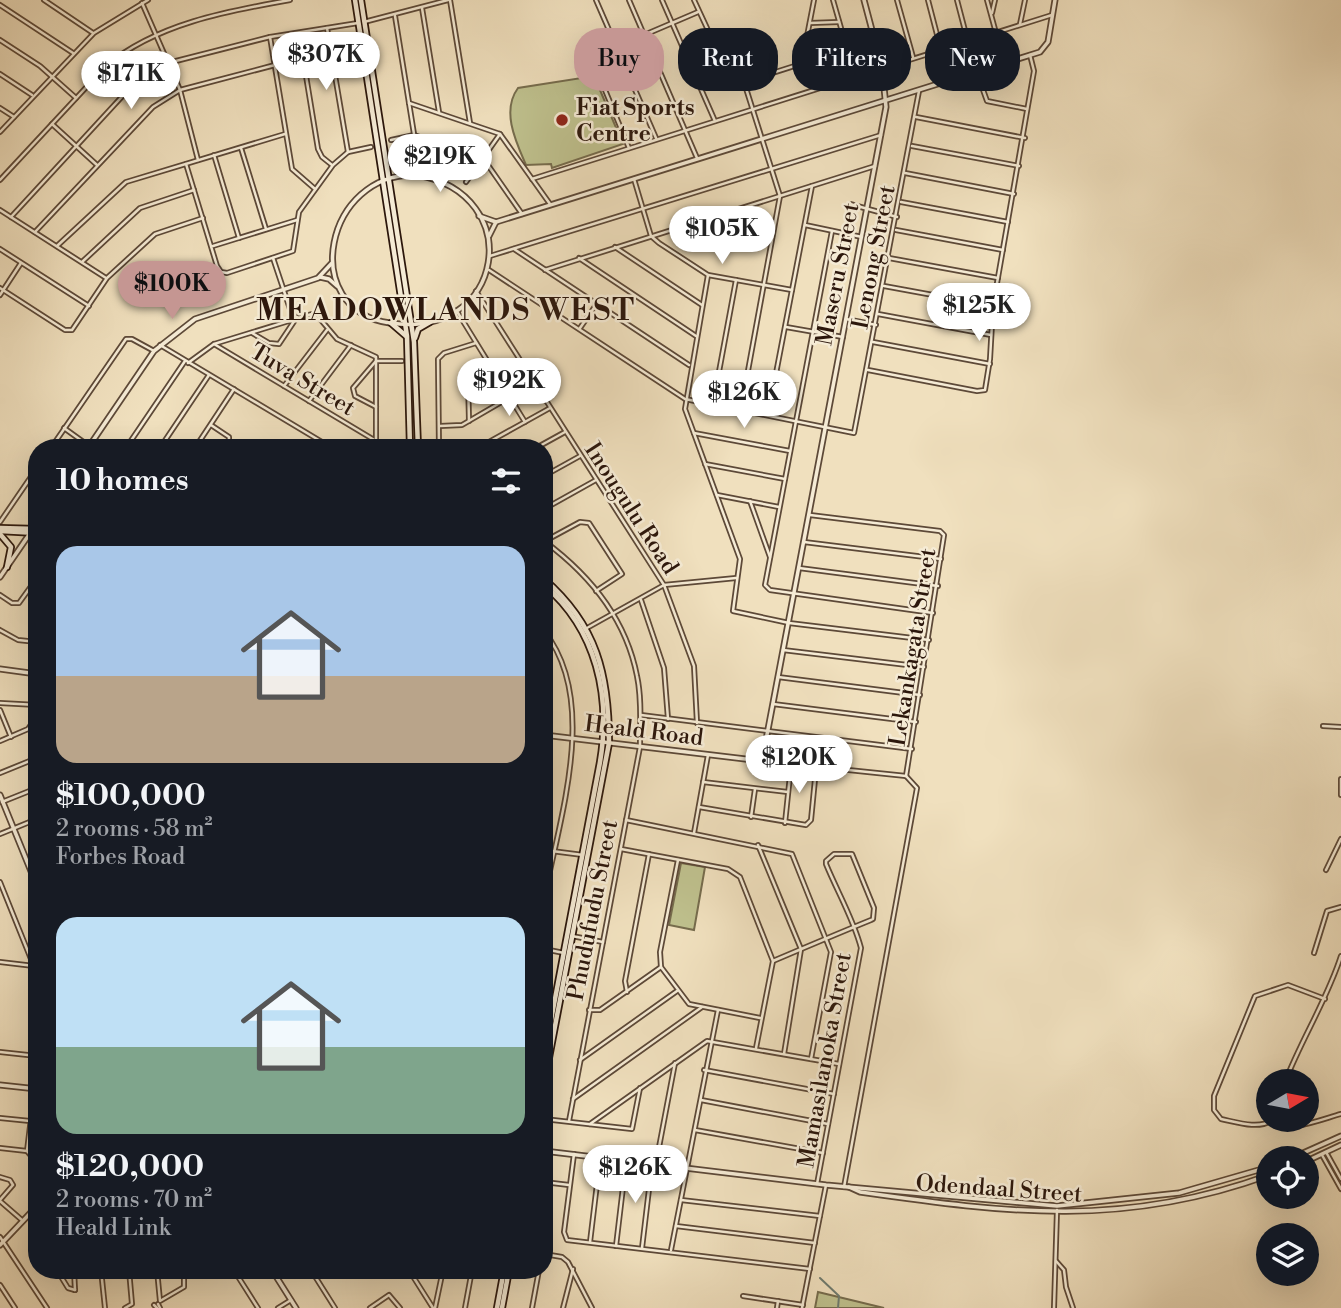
<!DOCTYPE html>
<meta charset="utf-8">
<style>
body{margin:0;font-family:"Libre Bodoni",serif;background:#20242c;color:#f1f3f6;height:100vh;display:flex;flex-direction:column;font-size:26px;white-space:nowrap}
*{box-sizing:border-box;margin:0}
p{font-size:23px;color:#9ea1a6}
.icon{flex:none;width:38px;height:38px;fill:none;stroke:currentColor;stroke-width:2;stroke-linecap:round;stroke-linejoin:round}
.map{position:relative;flex:1;overflow:hidden}
.drawer{position:absolute;left:28px;top:439px;width:525px;height:840px;display:flex;flex-direction:column;background:#171b24;border-radius:28px;box-shadow:0 7px 28px #0002}
.drawer>*{flex:none}
.guide{position:absolute;left:574px;top:28px;width:662px;height:63px;display:flex;gap:14px}
.needle{width:46px;rotate:80deg}
.fabs{position:absolute;left:1256px;top:1069px;display:grid;gap:14px}
.fabs a{display:grid;place-items:center;width:63px;height:63px;border-radius:50%;background:#171b24;box-shadow:0 7px 28px #0002;font-size:35px}
.price{position:absolute;translate:-50% -60px;padding:0 16px;border-radius:24px;background:#fff;color:#222;font-size:23px;line-height:46px;filter:drop-shadow(0 2px 4px #0008)}
.price::after{content:'';position:absolute;left:50%;top:42px;width:21px;height:16px;margin-left:-10px;background:inherit;clip-path:polygon(0 0,100% 0,50% 100%)}
.price.selected{background:#c59692;color:#111}
ul{padding:0;list-style:none}
li{display:grid;align-content:center;gap:14px;height:371px;padding:0 28px}
li span{display:grid;place-items:center;height:217px;border-radius:21px;color:#555}
li>.icon{margin-inline-start:auto}
span .icon{width:126px;height:126px;fill:#fffc;stroke-width:1}
li b{font-size:30px}
h2{display:flex;justify-content:space-between;align-items:center;height:84px;padding:0 28px;font-size:30px}
.pill{padding:0 24px;border-radius:28px;background:#171b24;box-shadow:0 7px 28px #0002;font-size:24px;line-height:63px}
.pill.selected{background:#c59692;color:#111}
.map>svg:first-child{display:block}
</style>
<div class="map">
<svg width="1341" height="1308" viewBox="0 0 1341 1308">
<rect width="100%" height="100%" fill="#f0e0be"/>
<filter id="stains"><feTurbulence type="fractalNoise" baseFrequency=".00286" numOctaves="4"/><feColorMatrix values="0 0 0 0 .2 0 0 0 0 .09 0 0 0 0 .02 0 0 0 .5 -.17"/></filter>
<radialGradient id="worn" r=".72"><stop offset=".6" stop-color="#630" stop-opacity="0"/><stop offset="1" stop-color="#630" stop-opacity=".3"/></radialGradient>
<g fill="#bfc18e" stroke="#766c4d" stroke-width="2">
<path d="M594,76L623,144L552,168L551,164L526,165C516,142 501,111 518,88Z"/>
<path d="M681,863L705,867L694,930L669,925Z"/>
<path d="M818,1292L884,1308H815Z"/>
</g>
<g fill="none" stroke-linecap="round" stroke-linejoin="round">
<path stroke="#6e7b6f" stroke-width="2" d="M820,1278L839,1296L838,1308"/>
<g stroke="#5d4938" stroke-width="6">
<g id="minor">
<path d="M44,0L93,33"/>
<path d="M450,0L470,123"/>
<path d="M596,0L656,138"/>
<path d="M629,0L697,158"/>
<path d="M662,0L715,121"/>
<path d="M694,0L732,82H744L873,41"/>
<path d="M833,0L847,49"/>
<path d="M897,0L913,57"/>
<path d="M928,0L941,50"/>
<path d="M957,0L968,42"/>
<path d="M987,0L996,33"/>
<path d="M142,3L180,90L198,160"/>
<path d="M0,5L73,53"/>
<path d="M422,8L439,112"/>
<path d="M992,13L995,0"/>
<path d="M395,16L414,134"/>
<path d="M364,22L448,0"/>
<path d="M810,23L839,22"/>
<path d="M1020,24L1025,0"/>
<path d="M327,28L348,152"/>
<path d="M299,33L318,149L322,157L332,165"/>
<path d="M270,37L292,169L315,189"/>
<path d="M0,40L40,66L76,98"/>
<path d="M802,62L814,0"/>
<path d="M977,73L987,101L1027,109"/>
<path d="M0,74L32,95"/>
<path d="M409,103L500,134L550,204"/>
<path d="M0,108L14,117"/>
<path d="M916,117L1025,138"/>
<path d="M52,124L97,165"/>
<path d="M0,132L94,33L148,0"/>
<path d="M391,140L414,135L483,158L522,214"/>
<path d="M912,146L1019,166"/>
<path d="M241,148L266,229"/>
<path d="M629,148L593,61L616,47L698,12"/>
<path d="M214,155L239,238"/>
<path d="M186,164L217,266L221,272L227,273L293,251L299,212L333,165L348,152L371,147"/>
<path d="M905,173L1014,194"/>
<path d="M532,179L1052,15"/>
<path d="M634,179L651,236L659,243L708,275L792,290"/>
<path d="M0,180L106,66C156,24 227,11 290,0"/>
<path d="M466,182L500,134"/>
<path d="M901,202L1008,222"/>
<path d="M850,204L897,217"/>
<path d="M0,210L106,278"/>
<path d="M11,217L129,89L168,63L270,37L358,23"/>
<path d="M805,225L862,237"/>
<path d="M896,230L1003,250"/>
<path d="M832,231L765,585L770,590L933,613"/>
<path d="M35,232L153,107L180,90L275,65"/>
<path d="M57,246L126,182L285,134"/>
<path d="M213,246L297,220"/>
<path d="M615,247L702,305"/>
<path d="M0,249L89,306"/>
<path d="M514,249L689,365"/>
<path d="M490,256L881,135"/>
<path d="M273,258L293,318"/>
<path d="M579,258L696,336"/>
<path d="M889,258L998,278"/>
<path d="M82,262L140,208L194,190"/>
<path d="M489,270L685,399L854,433L919,91"/>
<path d="M545,270L875,166"/>
<path d="M708,275L685,409L740,559L733,611L789,623L929,640"/>
<path d="M884,286L993,306"/>
<path d="M0,288L65,330H72L107,278L155,234L203,218"/>
<path d="M476,291L664,585L694,666L697,723"/>
<path d="M0,295L21,263"/>
<path d="M458,313L525,422"/>
<path d="M878,314L991,335"/>
<path d="M846,319L876,325"/>
<path d="M786,327L843,337"/>
<path d="M580,328L596,305"/>
<path d="M252,333L269,343L279,344L297,317"/>
<path d="M873,342L990,364"/>
<path d="M214,344L376,441"/>
<path d="M160,345L332,448"/>
<path d="M188,363L214,344L315,313L337,339L376,357V448"/>
<path d="M868,370L977,391L985,390L990,359L993,306L1034,71L1030,55"/>
<path d="M284,386L327,330"/>
<path d="M309,401L351,345"/>
<path d="M713,404L736,280"/>
<path d="M376,407L355,396L353,388L376,361H402"/>
<path d="M741,409L780,196L744,82"/>
<path d="M768,415L812,186"/>
<path d="M469,421L468,377L491,368"/>
<path d="M211,425L229,437V448"/>
<path d="M440,426L462,425L510,397"/>
<path d="M64,428L89,446"/>
<path d="M694,433L790,451"/>
<path d="M51,448L126,339H132L154,351"/>
<path d="M126,448L185,361"/>
<path d="M160,448L209,375"/>
<path d="M195,448L234,389"/>
<path d="M439,448L438,359L444,353L476,343"/>
<path d="M478,448L550,408"/>
<path d="M536,448L565,432"/>
<path d="M705,464L785,479"/>
<path d="M544,476L580,456"/>
<path d="M717,495L779,507"/>
<path d="M750,501L770,557"/>
<path d="M544,509L596,480"/>
<path d="M810,515L940,531L944,535L906,776"/>
<path d="M0,522L37,468"/>
<path d="M544,541C590,575 626,619 637,676C642,699 640,724 640,747L569,1121"/>
<path d="M545,541L580,522L589,523L622,574L596,591"/>
<path d="M804,542L941,559"/>
<path d="M799,568L938,586"/>
<path d="M0,595L12,603H19L37,578"/>
<path d="M641,600L664,668L668,719"/>
<path d="M587,628L664,585L736,578"/>
<path d="M0,630L18,640L37,642"/>
<path d="M544,631C600,701 559,819 544,900"/>
<path d="M783,650L924,667"/>
<path d="M778,677L920,695"/>
<path d="M544,694V698"/>
<path d="M0,703L37,705"/>
<path d="M773,704L916,722"/>
<path d="M0,710L11,737"/>
<path d="M641,715L912,749"/>
<path d="M1323,726L1341,727"/>
<path d="M0,741L28,729L37,716"/>
<path d="M544,751L547,736"/>
<path d="M762,761L906,776"/>
<path d="M0,773L37,758"/>
<path d="M1341,779V795"/>
<path d="M703,782L788,792"/>
<path d="M2,802L37,788"/>
<path d="M699,807L806,825L811,820L816,769"/>
<path d="M751,817L755,789"/>
<path d="M626,820L792,854L831,952L811,1059"/>
<path d="M785,823L791,766"/>
<path d="M694,833L708,755"/>
<path d="M0,834L37,819"/>
<path d="M758,845L801,949L784,1054"/>
<path d="M621,849L728,869L740,877L773,961L756,1048"/>
<path d="M544,850L583,855"/>
<path d="M678,860L660,952L661,967L689,1004L760,1018"/>
<path d="M1326,870L1341,839"/>
<path d="M0,882L37,974"/>
<path d="M572,936L603,942"/>
<path d="M544,949L564,953"/>
<path d="M1314,953L1327,911L1341,907"/>
<path d="M773,961C806,947 839,933 871,920L873,919L874,908L852,854H834L826,861V864C837,891 854,920 861,948L817,1184"/>
<path d="M0,962L34,966"/>
<path d="M627,992L625,981L649,854"/>
<path d="M589,1010H600L661,967"/>
<path d="M0,1052L37,1056"/>
<path d="M580,1060L677,991"/>
<path d="M37,1068L27,1151L37,1163"/>
<path d="M704,1070L834,1094"/>
<path d="M1285,1082C1302,1038 1327,1000 1341,956"/>
<path d="M573,1099L702,1007"/>
<path d="M701,1100L828,1124"/>
<path d="M0,1118L30,1121"/>
<path d="M544,1119L632,1129L640,1088"/>
<path d="M1272,1120C1259,1130 1236,1122 1221,1119L1214,1110V1096L1255,996L1288,985L1325,999"/>
<path d="M1271,1121C1288,1134 1322,1119 1341,1114"/>
<path d="M590,1124L707,1041L839,1064"/>
<path d="M695,1130L823,1153"/>
<path d="M0,1148L27,1151"/>
<path d="M1326,1152L1341,1179"/>
<path d="M574,1154L564,1232L567,1240L810,1269"/>
<path d="M1322,1155L1341,1189"/>
<path d="M656,1163L675,1063"/>
<path d="M0,1177L10,1180L13,1185L0,1200"/>
<path d="M544,1182L569,1185"/>
<path d="M844,1187L917,788L906,776"/>
<path d="M681,1200L820,1216"/>
<path d="M0,1201L23,1221"/>
<path d="M676,1226L815,1243"/>
<path d="M0,1237L47,1308"/>
<path d="M590,1242L600,1159"/>
<path d="M616,1246L626,1162"/>
<path d="M642,1248L652,1164"/>
<path d="M671,1250L718,1010"/>
<path d="M544,1254L562,1257L568,1262L592,1308"/>
<path d="M1056,1261L1064,1270L1066,1287L1073,1308"/>
<path d="M57,1270L68,1288L75,1290"/>
<path d="M74,1270L75,1290"/>
<path d="M101,1270L105,1308"/>
<path d="M157,1270L160,1301L184,1287V1270"/>
<path d="M215,1270L237,1275L258,1308"/>
<path d="M311,1270L335,1308"/>
<path d="M415,1270L414,1278L433,1308"/>
<path d="M0,1285L15,1308"/>
<path d="M743,1296L803,1305"/>
<path d="M158,1304L160,1308"/>
<path d="M154,1305L157,1308"/>
<path d="M125,1308L132,1304L129,1270"/>
<path d="M278,1308L291,1300"/>
<path d="M370,1308L389,1295L400,1308"/>
<path d="M435,1308L443,1270"/>
<path d="M465,1308L472,1270"/>
<path d="M532,1308L539,1270"/>
<path d="M563,1308L573,1269"/>
<path d="M777,1308L778,1301"/>
<path d="M802,1308L826,1185"/>
<path d="M1054,1308L1057,1210"/>
</g>
</g>
<g stroke="#5d4938" stroke-width="7">
<g id="tertiary">
<path d="M417,175C527,194 506,340 390,323C297,310 325,171 417,175Z"/>
<path d="M479,216L496,222L1040,52L1048,42L1055,0"/>
<path d="M489,236L496,222"/>
<path d="M320,277L329,279L337,286"/>
<path d="M88,448L154,351L195,319L318,278L332,263"/>
<path d="M0,577L37,523"/>
<path d="M0,669L37,674"/>
<path d="M544,735L762,761L886,107L882,68L864,0"/>
<path d="M0,795L37,886"/>
<path d="M0,1085L37,1089"/>
<path d="M544,1151L826,1185L1057,1206L1179,1193L1269,1167"/>
<path d="M1292,1158L1341,1136"/>
<path d="M1307,1161L1341,1145"/>
<path d="M849,1187L860,1192C1008,1213 1124,1228 1269,1175"/>
<path d="M0,1245L37,1206"/>
<path d="M272,1270L296,1308"/>
</g>
</g>
<g stroke="#2c170c" stroke-width="8">
<g id="secondary">
<path d="M355,0L407,336L410,448"/>
<path d="M361,0L414,342L418,448"/>
<path d="M391,323L406,336"/>
<path d="M415,338L418,329L430,322"/>
<path d="M0,528L37,529"/>
<path d="M0,531L37,533"/>
<path d="M0,534L11,547L7,567"/>
<path d="M544,579C597,625 609,675 609,743L544,1084"/>
<path d="M544,585C597,630 611,697 600,762L544,1057"/>
<path d="M497,1308L504,1270"/>
<path d="M502,1308L509,1270"/>
</g>
</g>
<use href="#minor" stroke="#f5ebd5" stroke-width="2.5"/>
<use href="#tertiary" stroke="#f5ebd5" stroke-width="3.5"/>
<use href="#secondary" stroke="#f5ebd5" stroke-width="4.5"/>
</g>
<circle fill="#8f2418" stroke="#f5ebd5" stroke-width="2.5" cx="562" cy="120" r="7"/>
<g text-anchor="middle" stroke-width="5" stroke-linejoin="round" paint-order="stroke">
<g font-size="23" font-weight="bold" fill="#2c170c" stroke="#f5ebd5" text-anchor="start">
<text x="576" y="115">Fiat Sports<tspan x="576" dy="26">Centre</tspan></text>
</g>
<g font-size="23" fill="#2c170c" stroke="#f5ebd5">
<text transform="translate(873 257) rotate(-79)" y="8">Lenong Street</text>
<text transform="translate(837 274) rotate(-79)" y="8">Maseru Street</text>
<text transform="translate(303 379) rotate(31)" y="8">Tuva Street</text>
<text transform="translate(632 508) rotate(57)" y="8">Inougulu Road</text>
<text transform="translate(912 647) rotate(-81)" y="8">Lekankagata Street</text>
<text transform="translate(644 730) rotate(7)" y="8">Heald Road</text>
<text transform="translate(592 910) rotate(-79)" y="8">Phudufudu Street</text>
<text transform="translate(824 1060) rotate(-80)" y="8">Mamasilanoka Street</text>
<text transform="translate(999 1188) rotate(4)" y="8">Odendaal Street</text>
</g>
<g font-size="30" font-weight="bold" letter-spacing="2" fill="#2c170c" stroke="#f5ebd5">
<text x="446" y="320">MEADOWLANDS WEST</text>
</g>
</g>
<rect width="100%" height="100%" filter="url(#stains)"/>
<rect width="100%" height="100%" fill="url(#worn)"/>
</svg>
<div class="fabs">
<a><svg class="needle" viewBox="-14 -14 28 28"><path d="M0-13l5 13h-10z" fill="#e53935"/><path d="M0 13l5-13h-10z" fill="#9ea1a6"/></svg></a>
<a><svg class="icon" aria-label="locate" viewBox="0 0 24 24"><circle cx="12" cy="12" r="6"/><path d="M12 2v4M12 18v4M2 12h4M18 12h4"/></svg></a>
<a><svg class="icon" aria-label="layers" viewBox="0 0 24 24"><path d="M12 4l9 5-9 5-9-5zM3 14l9 5 9-5"/></svg></a>
</div>
<b class="price" style="left:326px;top:92px">$307K</b>
<b class="price" style="left:131px;top:111px">$171K</b>
<b class="price" style="left:440px;top:194px">$219K</b>
<b class="price" style="left:722px;top:266px">$105K</b>
<b class="price selected" style="left:172px;top:321px">$100K</b>
<b class="price" style="left:979px;top:343px">$125K</b>
<b class="price" style="left:509px;top:418px">$192K</b>
<b class="price" style="left:744px;top:430px">$126K</b>
<b class="price" style="left:799px;top:795px">$120K</b>
<b class="price" style="left:635px;top:1205px">$126K</b>
<div class="guide">
<a class="pill selected">Buy</a>
<a class="pill">Rent</a>
<a class="pill">Filters</a>
<a class="pill">New</a>
</div>
<section class="drawer">
<h2>10 homes<svg class="icon" aria-label="filters" viewBox="0 0 24 24"><path d="M4 7h16M4 17h16"/><circle cx="9" cy="7" r="2"/><circle cx="15" cy="17" r="2"/></svg></h2>
<ul>
<li><span style="background:linear-gradient(#a9c7e8 60%,#b9a48a 0)"><svg class="icon" aria-label="home" viewBox="0 0 24 24"><path d="M3 11l9-7 9 7M6 9v11h12V9"/></svg></span><div><b>$100,000</b><p>2 rooms · 58 m²</p><p>Forbes Road</p></div></li>
<li><span style="background:linear-gradient(#bfe0f5 60%,#7fa58c 0)"><svg class="icon" aria-label="home" viewBox="0 0 24 24"><path d="M3 11l9-7 9 7M6 9v11h12V9"/></svg></span><div><b>$120,000</b><p>2 rooms · 70 m²</p><p>Heald Link</p></div></li>
</ul>
</section>
</div>
